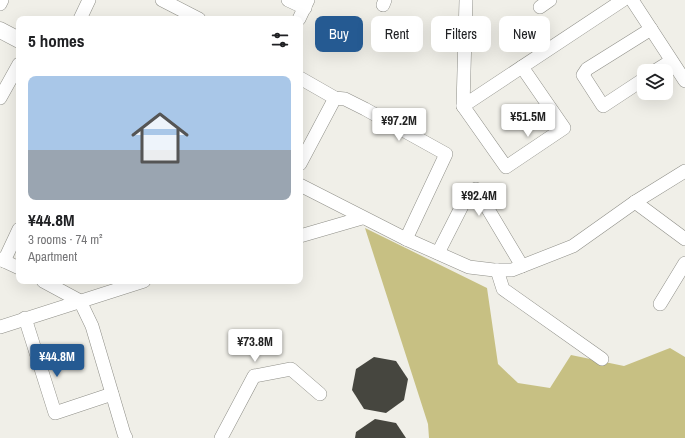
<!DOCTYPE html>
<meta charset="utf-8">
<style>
body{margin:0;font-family:"Archivo Narrow",sans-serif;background:#f2f2f2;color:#202124;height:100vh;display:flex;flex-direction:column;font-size:15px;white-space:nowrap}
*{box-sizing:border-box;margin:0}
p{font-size:13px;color:#757577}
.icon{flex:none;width:22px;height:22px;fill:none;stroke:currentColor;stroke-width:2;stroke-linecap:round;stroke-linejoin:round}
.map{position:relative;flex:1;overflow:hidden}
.panel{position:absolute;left:16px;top:16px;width:287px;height:268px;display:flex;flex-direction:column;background:#fff;border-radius:8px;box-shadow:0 4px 16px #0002}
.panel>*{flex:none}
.banner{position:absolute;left:315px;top:16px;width:310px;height:36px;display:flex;gap:8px}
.fabs{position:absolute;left:637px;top:64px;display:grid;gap:8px}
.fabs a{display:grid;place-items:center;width:36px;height:36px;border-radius:8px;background:#fff;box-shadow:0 4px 16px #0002;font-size:20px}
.price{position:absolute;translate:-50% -34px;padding:0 9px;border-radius:4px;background:#fff;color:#222;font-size:13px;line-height:26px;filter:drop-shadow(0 1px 2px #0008)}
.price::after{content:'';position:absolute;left:50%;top:24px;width:12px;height:9px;margin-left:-6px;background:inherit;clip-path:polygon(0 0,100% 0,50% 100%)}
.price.on{background:#255a92;color:#fff}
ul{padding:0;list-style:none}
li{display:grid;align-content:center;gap:8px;height:212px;padding:0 12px}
li span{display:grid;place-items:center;height:124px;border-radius:8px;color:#555}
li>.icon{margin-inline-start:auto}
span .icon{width:72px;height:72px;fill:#fffc;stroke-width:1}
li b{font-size:17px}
h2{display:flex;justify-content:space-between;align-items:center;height:48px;padding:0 12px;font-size:17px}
.pill{padding:0 14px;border-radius:8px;background:#fff;box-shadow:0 4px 16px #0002;font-size:14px;line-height:36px}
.pill.on{background:#255a92;color:#fff}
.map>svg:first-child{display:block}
</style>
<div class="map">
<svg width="685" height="438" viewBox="0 0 685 438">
<rect width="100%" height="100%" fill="#f0efe8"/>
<path fill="#c7c083" d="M365,228L487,288L498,364L518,383L550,388L571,355L624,366L670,348L685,357V438H429L428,424Z"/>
<g fill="#46463f">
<path d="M374,357L396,361L408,379L404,400L386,413L364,409L352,390L356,369Z"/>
<path d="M375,419L396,423L406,438H355L356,432Z"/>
</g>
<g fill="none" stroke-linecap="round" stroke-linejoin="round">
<g stroke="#8f8f88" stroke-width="14">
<g id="minor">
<path d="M162,0L199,19"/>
<path d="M288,0L305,8"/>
<path d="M466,0L463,106L623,0"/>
<path d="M632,0L685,81"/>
<path d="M0,4L2,0"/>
<path d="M383,5L385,0"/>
<path d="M540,7L550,0"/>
<path d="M80,19L89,0"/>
<path d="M299,19L308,0"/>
<path d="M655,71L671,61"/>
<path d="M300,78L335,98L345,99L365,109L446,154L406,239"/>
<path d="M644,79L603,106L583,75L587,69L651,29"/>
<path d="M0,98L19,64"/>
<path d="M463,106L506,167L564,128L522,67"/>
<path d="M300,164L335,98"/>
<path d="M300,185L406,239L469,267L494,270H512L573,246L635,202L685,171"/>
<path d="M635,202L685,239"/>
<path d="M300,236L362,218"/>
<path d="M438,253L468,194L476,189L522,266"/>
<path d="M0,259L19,268"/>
<path d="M4,261L19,229"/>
<path d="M497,270L503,289L602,359"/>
<path d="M43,281L80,301L92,326L124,434L126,438"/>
<path d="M660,304L685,263"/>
<path d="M25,318L55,413L112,394"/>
<path d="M0,327L144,281"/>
<path d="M221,438L254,376L291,369L320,394"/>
</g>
</g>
<g stroke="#8f8f88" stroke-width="17">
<path id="tertiary" d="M0,30L19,40"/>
</g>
<use href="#minor" stroke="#fff" stroke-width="13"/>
<use href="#tertiary" stroke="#fff" stroke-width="16"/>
</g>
</svg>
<div class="fabs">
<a><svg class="icon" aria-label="layers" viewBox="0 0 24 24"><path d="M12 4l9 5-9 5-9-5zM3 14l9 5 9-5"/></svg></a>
</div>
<b class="price" style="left:528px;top:138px">¥51.5M</b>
<b class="price" style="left:399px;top:142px">¥97.2M</b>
<b class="price" style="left:479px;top:217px">¥92.4M</b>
<b class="price" style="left:255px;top:363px">¥73.8M</b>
<b class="price on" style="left:57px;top:378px">¥44.8M</b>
<div class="banner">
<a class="pill on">Buy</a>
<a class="pill">Rent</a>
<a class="pill">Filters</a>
<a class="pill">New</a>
</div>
<section class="panel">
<h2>5 homes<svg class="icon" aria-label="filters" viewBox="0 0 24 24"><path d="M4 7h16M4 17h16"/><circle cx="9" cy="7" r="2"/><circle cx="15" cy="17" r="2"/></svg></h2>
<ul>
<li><span style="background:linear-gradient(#a9c7e8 60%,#9aa5b1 0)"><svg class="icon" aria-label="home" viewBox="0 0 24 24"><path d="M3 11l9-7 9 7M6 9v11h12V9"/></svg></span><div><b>¥44.8M</b><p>3 rooms · 74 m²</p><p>Apartment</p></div></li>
</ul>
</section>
</div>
